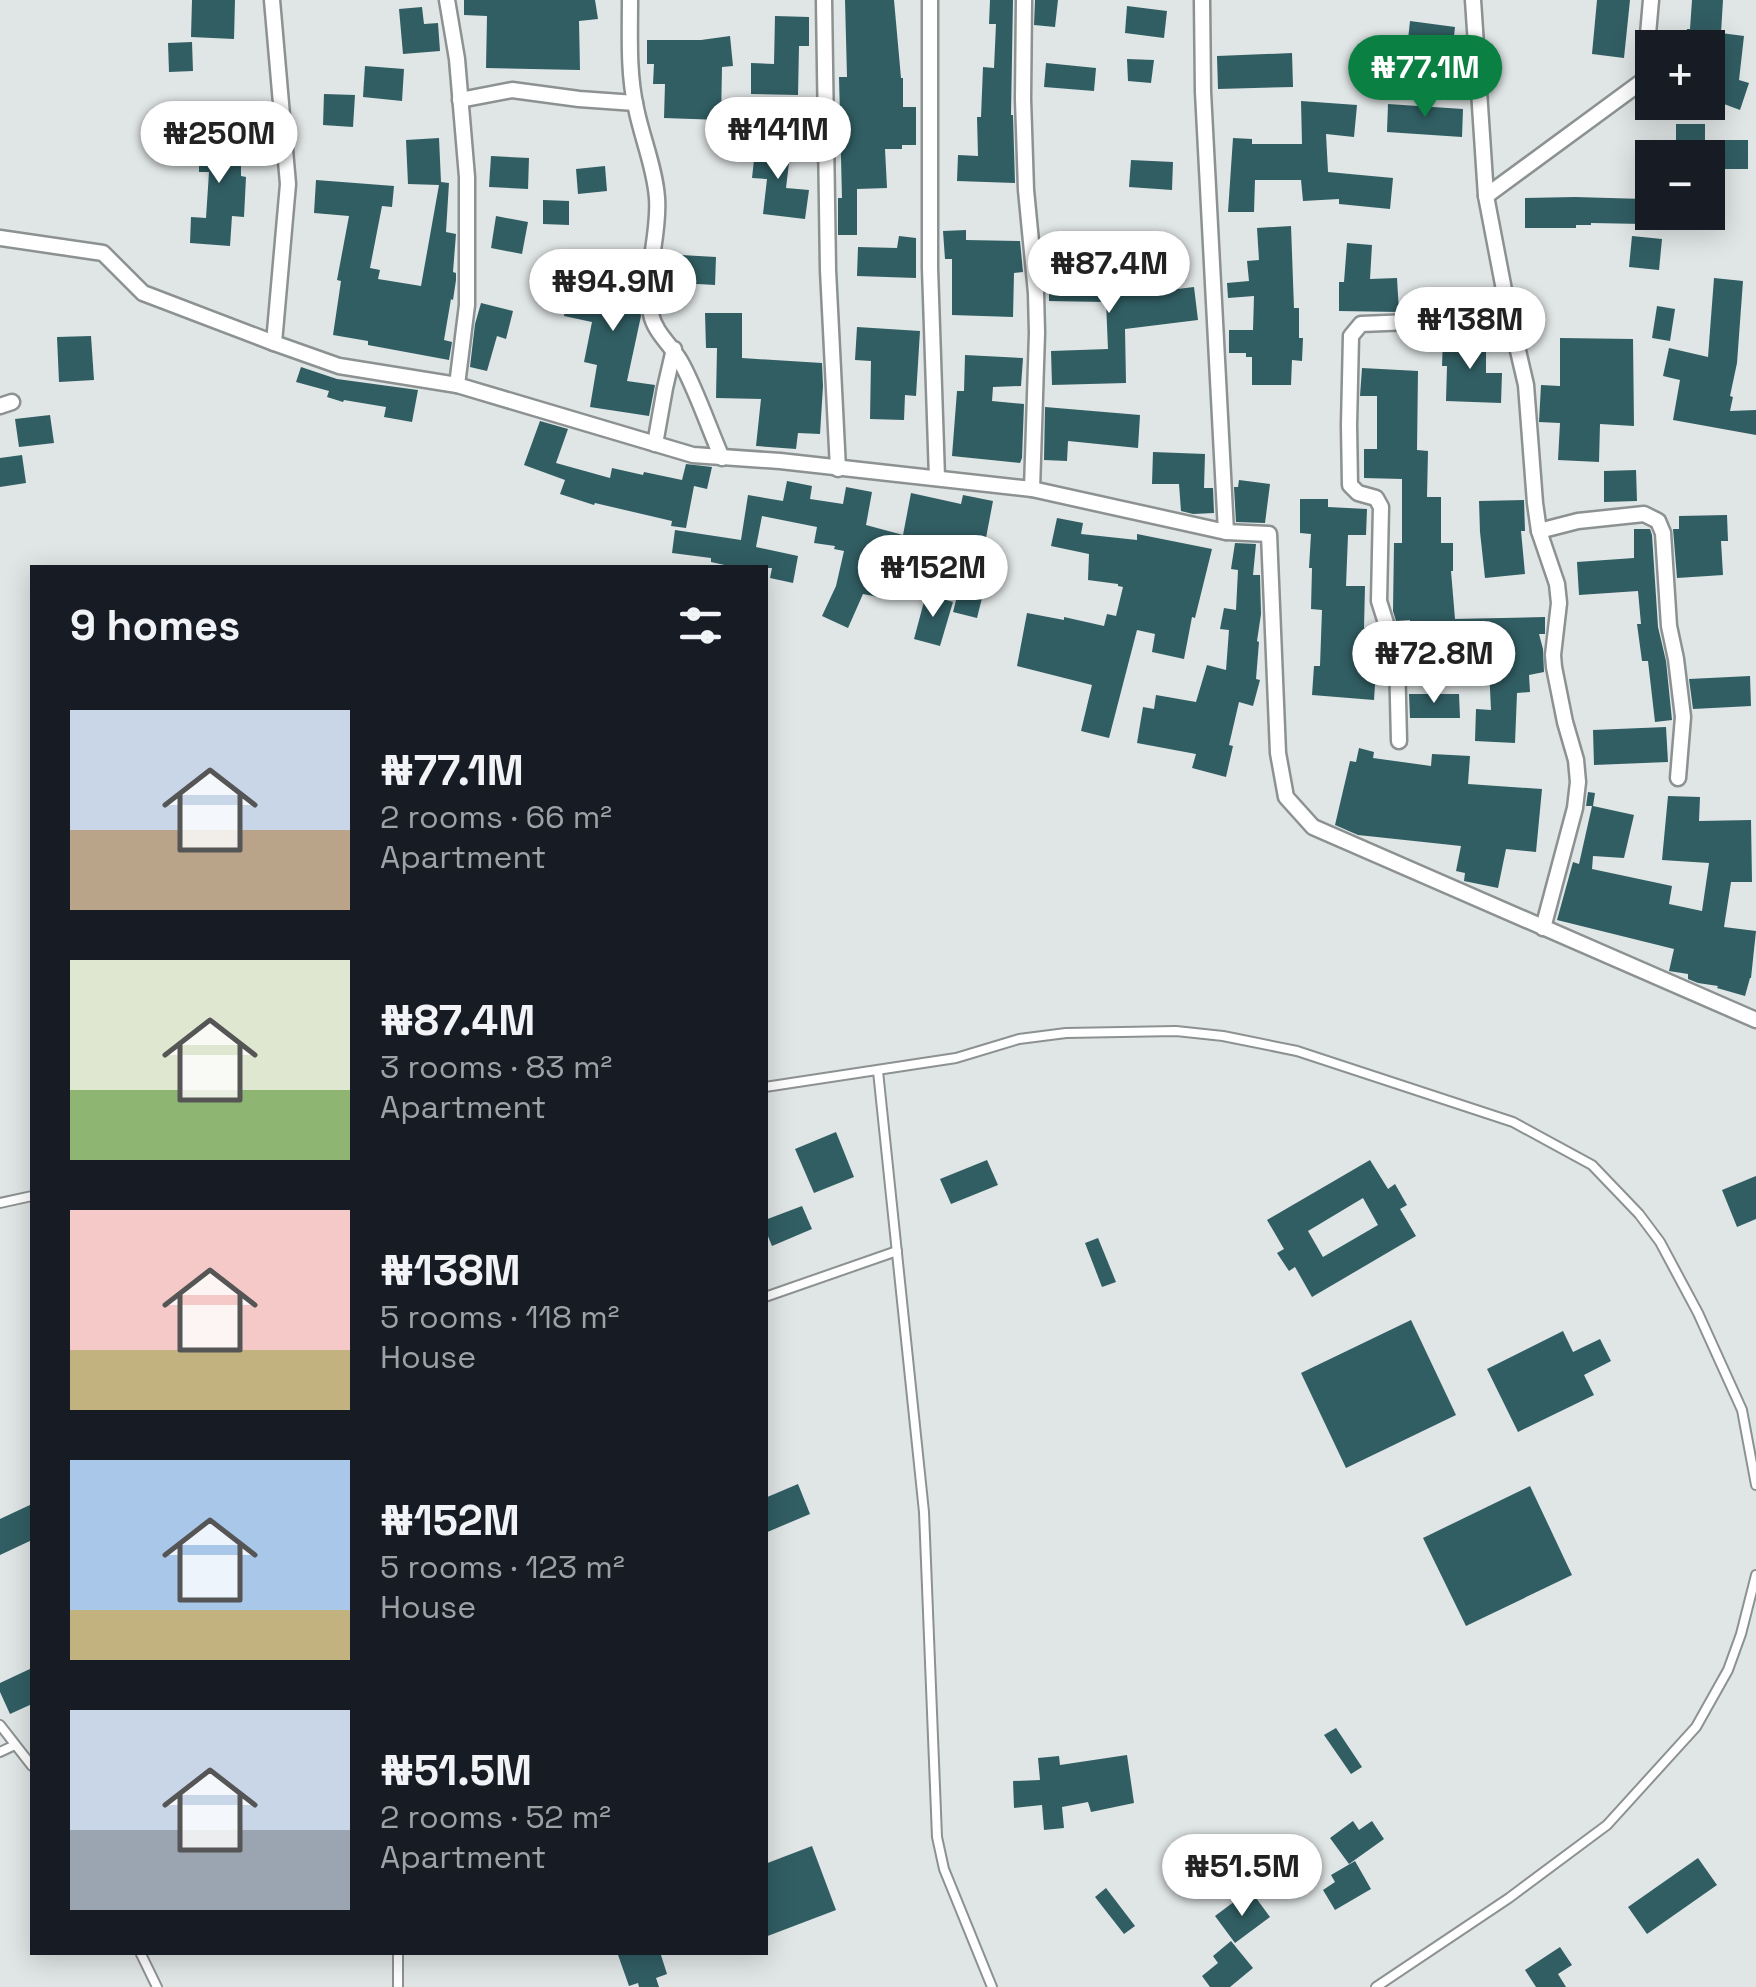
<!DOCTYPE html>
<meta charset="utf-8">
<style>
body{margin:0;font-family:"Space Grotesk",sans-serif;background:#20242c;color:#f1f3f6;height:100vh;display:flex;flex-direction:column;font-size:38px;white-space:nowrap}
*{box-sizing:border-box;margin:0}
p{font-size:32px;color:#9ea1a6}
.icon{flex:none;width:55px;height:55px;fill:none;stroke:currentColor;stroke-width:2;stroke-linecap:round;stroke-linejoin:round}
.map{position:relative;flex:1;overflow:hidden}
.drawer{position:absolute;left:30px;top:565px;width:738px;height:1390px;display:flex;flex-direction:column;background:#171b24;border-radius:0px;box-shadow:0 5px 25px #0003}
.drawer>*{flex:none}
.buttons{position:absolute;left:1635px;top:30px;display:grid;gap:20px}
.buttons a{display:grid;place-items:center;width:90px;height:90px;border-radius:0px;background:#171b24;box-shadow:0 5px 25px #0003;font-size:50px}
.price{position:absolute;translate:-50% -85px;padding:0 22px;border-radius:35px;background:#fff;color:#222;font-size:32px;line-height:65px;filter:drop-shadow(0 2px 5px #0008)}
.price::after{content:'';position:absolute;left:50%;top:60px;width:30px;height:22px;margin-left:-15px;background:inherit;clip-path:polygon(0 0,100% 0,50% 100%)}
.price.on{background:#0b8043;color:#fff}
ul{padding:0;list-style:none}
li{display:flex;align-items:center;gap:30px;height:250px;padding:0 40px}
li span{display:grid;place-items:center;flex:none;width:280px;height:200px;border-radius:0px;color:#555}
li>.icon{margin-inline-start:auto}
span .icon{width:120px;height:120px;fill:#fffc;stroke-width:1}
li b{font-size:42px}
h2{display:flex;justify-content:space-between;align-items:center;height:120px;padding:0 40px;font-size:42px}
.map>svg:first-child{display:block}
</style>
<div class="map">
<svg width="1756" height="1987" viewBox="0 0 1756 1987">
<rect width="100%" height="100%" fill="#e0e5e6"/>
<g fill="#315e63" fill-rule="evenodd">
<path d="M192,0H235L234,39L191,37Z"/>
<path d="M464,0H595L598,19L579,21L580,70L486,68L487,16L464,15Z"/>
<path d="M845,0H894L901,78H903V107H916V145H902V149H885L887,188L857,189V235H838V198H842L839,77H847Z"/>
<path d="M990,0H1013L1011,115H1013L1015,183L957,181L958,155L978,156L977,117H981L983,67L994,68L996,24H989Z"/>
<path d="M1035,0H1058L1055,27L1034,25Z"/>
<path d="M1597,0H1630L1624,58L1592,54Z"/>
<path d="M1692,0H1723L1721,33L1744,36L1739,80L1749,83L1740,110L1708,98V78L1713,62H1708V48H1685L1687,29H1690Z"/>
<path d="M1127,6L1167,11L1164,38L1125,33Z"/>
<path d="M422,7L424,24L438,23L440,51L403,54L399,9Z"/>
<path d="M775,16L809,17V46H799L798,95L751,94V63L774,64Z"/>
<path d="M1410,21L1455,27L1452,54L1407,49Z"/>
<path d="M730,36L733,66L722,67L721,120L664,118L665,84H653L654,64H647V40H701Z"/>
<path d="M192,42L193,71L169,72L168,43Z"/>
<path d="M1292,53L1293,87L1218,89L1217,56Z"/>
<path d="M1127,59L1154,60L1151,83L1128,81Z"/>
<path d="M1046,63L1096,68L1094,91L1044,87Z"/>
<path d="M365,66L404,69L402,101L363,97Z"/>
<path d="M324,94L355,95L353,127L323,125Z"/>
<path d="M1301,101L1357,105L1354,137L1326,134L1328,172L1393,178L1390,209L1339,204V199L1303,201L1301,180H1255L1254,212H1228L1233,138L1252,139V144H1302Z"/>
<path d="M1388,104L1463,109L1462,137L1387,132Z"/>
<path d="M1676,124H1705V140H1748V169H1713V158H1676Z"/>
<path d="M195,125H227L228,143H241V176L246,177L244,217L232,216L230,246L190,243L191,217L206,218L209,172H199V139H195Z"/>
<path d="M439,138L441,182L449,183L446,232L456,234L453,272L456,273V280L453,300L451,299L444,340L452,342L449,360L368,345V341L333,335L341,281L337,280L349,216L314,213L316,180L394,186L392,207L382,206L370,268L380,270L378,279L421,286L439,185L408,184L406,140Z"/>
<path d="M756,142L791,146L786,188L809,190L805,219L763,214L767,179L752,178Z"/>
<path d="M491,156L529,158L528,189L489,187Z"/>
<path d="M1131,160L1173,162L1172,190L1129,187Z"/>
<path d="M605,166L607,191L578,194L576,169Z"/>
<path d="M1575,197L1644,199V224L1591,223V225H1576V228H1525V198Z"/>
<path d="M543,200L569,201V225L543,224Z"/>
<path d="M496,216L528,222L522,254L491,248Z"/>
<path d="M1291,226L1294,308H1299V338H1303L1302,361L1292,360L1291,385H1252V357H1246V353H1229V330H1253L1254,296L1228,298L1227,283L1249,281L1247,261L1259,260L1257,228Z"/>
<path d="M966,230V240L1020,241L1023,272L1014,273L1013,317L952,315V259H945L943,231Z"/>
<path d="M1171,234L1174,263L1135,266L1133,238Z"/>
<path d="M899,236L916,238V278L857,276L858,247L897,248Z"/>
<path d="M1632,236L1662,239L1659,270L1629,267Z"/>
<path d="M1347,243L1372,245L1370,279L1397,278L1399,312L1339,311V282H1344Z"/>
<path d="M1066,250H1105L1106,262L1119,267L1120,296L1194,287L1198,320L1125,329L1126,383L1052,385L1051,351L1108,349L1106,302L1049,301V279H1054V257L1063,259Z"/>
<path d="M597,252L637,255L634,297L638,298L641,316L627,381L655,385L649,416L590,407L597,365L584,362L592,322L564,316L569,288L594,293Z"/>
<path d="M681,255L716,257L715,285L680,283Z"/>
<path d="M1714,278L1743,281L1737,363L1730,396L1733,397L1730,411L1756,410V435L1673,420L1680,380L1663,376L1669,348L1708,357Z"/>
<path d="M481,303L513,311L506,339L497,336L487,371L470,367L475,324Z"/>
<path d="M1657,306L1675,309L1670,341L1652,338Z"/>
<path d="M705,313H742V358L822,363L823,386L820,434L798,433L796,449L756,446L761,399L716,398L717,348H706Z"/>
<path d="M857,327L920,331L916,396L905,395L904,420L870,419L871,361L855,360Z"/>
<path d="M91,336L94,380L59,382L57,337Z"/>
<path d="M1443,338L1486,339V373H1502L1501,403L1446,401L1447,366H1442Z"/>
<path d="M1560,338L1633,339L1634,426L1600,424L1599,462L1558,460L1560,423L1539,422L1541,385L1560,386Z"/>
<path d="M965,355L1023,358L1021,386L993,387L992,401L1024,404L1022,458L1020,463L952,456L957,391H964Z"/>
<path d="M301,367L337,379L418,390L412,422L384,417L386,407L344,400L343,402L327,397L329,391L296,382Z"/>
<path d="M1362,368L1418,371L1417,450L1428,451L1427,497H1441V543H1453V571H1451L1455,619L1545,617V634H1539L1543,649L1544,672L1529,675L1530,692L1517,693L1515,743L1475,741L1476,709L1491,710L1488,647H1456V670L1410,667V620L1396,621L1393,611L1394,543H1402V479L1364,478V449H1377V396H1360Z"/>
<path d="M1045,407L1140,415L1138,448L1068,441L1067,461L1044,460Z"/>
<path d="M50,415L54,443L19,447L15,419Z"/>
<path d="M540,421L568,429L556,463L610,478L612,468L643,475L644,472L682,480L686,464L712,467L707,489L694,486L686,528L671,526L672,521L595,503L594,505L560,494L565,480L524,465Z"/>
<path d="M1153,452L1205,454L1204,488H1213L1214,513L1193,514L1181,511L1179,484H1152Z"/>
<path d="M22,455L26,483L0,487V458Z"/>
<path d="M1636,470L1637,501L1604,502V471Z"/>
<path d="M1239,480L1270,484L1265,523L1236,522L1234,487H1238Z"/>
<path d="M787,481L812,486L810,499L843,504L846,487L872,492L866,525L903,535L911,493L961,504L963,495L993,501L978,580L986,582L977,618L953,612L967,558L903,544L893,600L863,594L848,628L822,616L836,586L844,551L834,549L835,546L814,543L817,527L762,516L756,547L798,556L793,583L770,578L772,568H738L711,562V558L672,553L675,530L741,540L748,495L783,501Z"/>
<path d="M1300,499H1328V507L1367,509L1366,535H1348L1346,586H1365L1364,628H1370L1369,654L1377,655L1374,700L1312,695L1314,666H1320L1322,610L1311,609L1312,568H1309L1311,534L1300,533Z"/>
<path d="M1524,500L1525,531H1521L1525,574L1485,578L1480,532L1479,501Z"/>
<path d="M1727,515L1728,541H1721L1723,575L1677,578L1673,529H1679V516Z"/>
<path d="M1057,518L1083,523L1081,534L1137,540V534L1212,549L1195,618L1192,617L1184,659L1152,652L1155,634L1137,630L1109,738L1081,731L1092,685L1017,666L1027,613L1064,620V617L1104,626L1107,614L1116,616L1123,587L1118,586V584L1088,580L1089,554L1051,546Z"/>
<path d="M1634,529H1650L1652,535L1658,627L1666,661L1672,720L1655,722L1648,661H1642L1637,624H1641L1638,591L1579,595L1577,562L1634,558Z"/>
<path d="M1235,543L1256,544L1253,575H1260L1261,614L1257,641L1259,642L1256,679L1260,680L1253,706L1239,702L1229,745L1233,746L1226,777L1192,768L1196,754L1137,743L1143,707L1154,709L1156,695L1196,702L1207,665L1226,670L1229,630L1220,629L1224,608L1236,610L1238,570L1231,569Z"/>
<path d="M926,594L953,602L940,646L914,639Z"/>
<path d="M1750,676L1751,706L1693,709L1689,679Z"/>
<path d="M1409,694H1459L1460,718H1410Z"/>
<path d="M1666,727L1668,762L1594,765L1593,730Z"/>
<path d="M1359,748L1374,752L1373,758L1431,766L1432,754L1470,756L1468,784L1542,789L1536,852L1506,849L1498,888L1464,881L1465,873L1456,871L1461,846L1358,835L1335,825L1350,761L1356,762Z"/>
<path d="M1588,792L1595,793L1593,806L1634,815L1624,858L1593,856L1592,869L1672,886L1669,904L1702,911L1709,863L1662,860L1668,796L1700,797L1699,821L1751,820L1752,882H1731L1724,927L1756,931L1751,978H1750L1745,996L1717,988L1718,986L1698,983L1688,979V974L1669,971L1674,949L1557,920L1573,862L1579,864L1592,806H1586Z"/>
<path d="M836,1132L854,1177L814,1193L795,1149Z"/>
<path d="M987,1160L998,1185L951,1204L940,1179Z"/>
<path d="M1370,1160L1388,1189L1395,1184L1407,1205L1400,1209L1416,1236L1312,1297L1295,1267L1289,1271L1277,1253L1284,1249L1267,1220ZM1363,1198L1378,1225L1323,1257L1308,1231Z"/>
<path d="M1756,1176V1219L1737,1227L1722,1190Z"/>
<path d="M802,1206L812,1229L772,1246L765,1229V1220Z"/>
<path d="M1098,1238L1116,1282L1102,1287L1085,1243Z"/>
<path d="M1411,1320L1456,1415L1346,1468L1301,1373Z"/>
<path d="M1563,1331L1573,1352L1600,1339L1611,1361L1584,1375L1594,1395L1518,1432L1487,1369Z"/>
<path d="M798,1484L810,1514L765,1533V1498Z"/>
<path d="M1530,1486L1572,1575L1466,1626L1423,1538Z"/>
<path d="M32,1504V1540L0,1555V1519Z"/>
<path d="M32,1668V1704L10,1714L0,1692V1683Z"/>
<path d="M1336,1728L1362,1767L1351,1774L1324,1735Z"/>
<path d="M1127,1755L1134,1803L1091,1812L1088,1802L1062,1807L1064,1828L1044,1830L1042,1805L1014,1808L1013,1781L1040,1780L1038,1758L1059,1756L1060,1765Z"/>
<path d="M1353,1821L1359,1830L1372,1821L1384,1839L1349,1864L1330,1838Z"/>
<path d="M812,1846L836,1910L765,1937V1864Z"/>
<path d="M1698,1858L1717,1885L1647,1934L1628,1907Z"/>
<path d="M1355,1861L1371,1889L1335,1910L1323,1890L1335,1882L1331,1875Z"/>
<path d="M1106,1888L1135,1926L1124,1934L1095,1897Z"/>
<path d="M1256,1898L1270,1917L1235,1943L1215,1916L1235,1901L1241,1909Z"/>
<path d="M1231,1941L1253,1968L1230,1987H1210L1202,1976L1218,1963L1213,1956Z"/>
<path d="M1560,1947L1572,1965L1558,1974L1566,1987H1536L1525,1970Z"/>
<path d="M617,1952H660L667,1974L656,1978L659,1987H639L638,1983L629,1986Z"/>
</g>
<g fill="none" stroke-linecap="round" stroke-linejoin="round">
<g stroke="#8c9191" stroke-width="12">
<g id="lane">
<path d="M878,1071L924,1512L937,1837L944,1869L992,1987"/>
<path d="M765,1087L956,1058L1019,1039L1066,1033L1176,1031L1223,1036L1297,1051L1513,1122L1592,1165L1639,1214L1660,1242L1698,1313L1742,1410L1756,1485"/>
<path d="M0,1203L32,1196"/>
<path d="M765,1297L897,1251"/>
<path d="M0,1725L32,1766"/>
<path d="M0,1752L15,1745"/>
<path d="M140,1952L157,1987"/>
<path d="M398,1987V1952"/>
<path d="M1376,1987L1509,1898L1607,1825L1696,1727L1728,1670L1741,1634L1756,1575"/>
</g>
</g>
<g stroke="#8c9191" stroke-width="19">
<g id="street">
<path d="M272,0L288,184L274,343L339,366L457,385L693,455L780,461L1032,489L1226,532L1269,534L1278,753L1286,797L1313,827L1756,1020"/>
<path d="M447,0L457,59L467,177V305L457,385"/>
<path d="M630,0C630,35 628,73 636,108C642,138 655,168 657,198C660,237 643,275 651,314C655,334 674,347 683,366C698,395 709,428 722,458"/>
<path d="M824,0L828,270L838,469"/>
<path d="M930,0V268L937,478"/>
<path d="M1024,0L1023,99L1026,190L1036,293L1037,333L1032,489"/>
<path d="M1202,0L1203,92L1226,532"/>
<path d="M1473,0L1486,196L1505,295L1526,385L1535,503L1539,531L1557,584L1559,603L1553,655L1554,667L1565,722L1576,760L1578,782L1575,808L1543,928"/>
<path d="M460,100L512,90L579,99L635,103"/>
<path d="M1486,196L1644,80L1651,0"/>
<path d="M0,238L103,253L143,293L274,343"/>
<path d="M0,406L12,402"/>
<path d="M655,444L665,388L674,349"/>
<path d="M1539,531L1578,521L1644,514L1658,521L1663,533L1669,626L1676,659L1683,717L1678,778"/>
<path d="M1399,741L1397,658L1379,601L1381,507L1376,498L1358,493L1350,485L1349,425L1351,336L1361,324L1510,318"/>
</g>
</g>
<use href="#lane" stroke="#fff" stroke-width="8"/>
<use href="#street" stroke="#fff" stroke-width="14"/>
</g>
</svg>
<div class="buttons">
<a>+</a>
<a>−</a>
</div>
<b class="price on" style="left:1425px;top:120px">₦77.1M</b>
<b class="price" style="left:778px;top:182px">₦141M</b>
<b class="price" style="left:219px;top:186px">₦250M</b>
<b class="price" style="left:1109px;top:316px">₦87.4M</b>
<b class="price" style="left:613px;top:334px">₦94.9M</b>
<b class="price" style="left:1470px;top:372px">₦138M</b>
<b class="price" style="left:933px;top:620px">₦152M</b>
<b class="price" style="left:1434px;top:706px">₦72.8M</b>
<b class="price" style="left:1242px;top:1919px">₦51.5M</b>
<section class="drawer">
<h2>9 homes<svg class="icon" aria-label="filters" viewBox="0 0 24 24"><path d="M4 7h16M4 17h16"/><circle cx="9" cy="7" r="2"/><circle cx="15" cy="17" r="2"/></svg></h2>
<ul>
<li><span style="background:linear-gradient(#c9d6e8 60%,#b9a48a 0)"><svg class="icon" aria-label="home" viewBox="0 0 24 24"><path d="M3 11l9-7 9 7M6 9v11h12V9"/></svg></span><div><b>₦77.1M</b><p>2 rooms · 66 m²</p><p>Apartment</p></div></li>
<li><span style="background:linear-gradient(#dfe7d0 65%,#8fb573 0)"><svg class="icon" aria-label="home" viewBox="0 0 24 24"><path d="M3 11l9-7 9 7M6 9v11h12V9"/></svg></span><div><b>₦87.4M</b><p>3 rooms · 83 m²</p><p>Apartment</p></div></li>
<li><span style="background:linear-gradient(#f6c9c9 70%,#c2b280 0)"><svg class="icon" aria-label="home" viewBox="0 0 24 24"><path d="M3 11l9-7 9 7M6 9v11h12V9"/></svg></span><div><b>₦138M</b><p>5 rooms · 118 m²</p><p>House</p></div></li>
<li><span style="background:linear-gradient(#a9c7e8 75%,#c2b280 0)"><svg class="icon" aria-label="home" viewBox="0 0 24 24"><path d="M3 11l9-7 9 7M6 9v11h12V9"/></svg></span><div><b>₦152M</b><p>5 rooms · 123 m²</p><p>House</p></div></li>
<li><span style="background:linear-gradient(#c9d6e8 60%,#9aa5b1 0)"><svg class="icon" aria-label="home" viewBox="0 0 24 24"><path d="M3 11l9-7 9 7M6 9v11h12V9"/></svg></span><div><b>₦51.5M</b><p>2 rooms · 52 m²</p><p>Apartment</p></div></li>
</ul>
</section>
</div>
